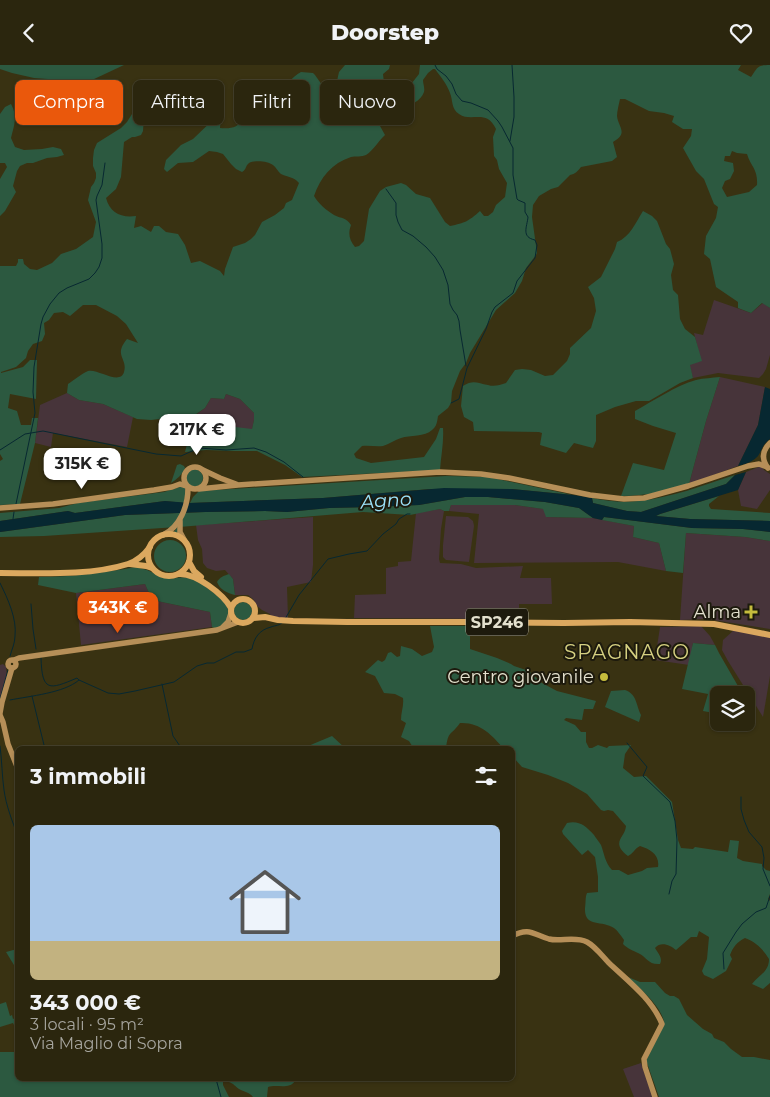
<!DOCTYPE html>
<html lang="it">
<meta charset="utf-8">
<style>
body{margin:0;font-family:Montserrat,sans-serif;background:#37321c;color:#f1f3f6;height:100vh;display:flex;flex-direction:column;font-size:19px;white-space:nowrap}
*{box-sizing:border-box;margin:0}
p{font-size:16px;color:#a6a59e}
.icon{flex:none;width:28px;height:28px;fill:none;stroke:currentColor;stroke-width:2;stroke-linecap:round;stroke-linejoin:round}
.map{position:relative;flex:1;overflow:hidden}
.drawer{position:absolute;left:15px;top:681px;width:500px;height:335px;display:flex;flex-direction:column;background:#2b260e;border-radius:8px;box-shadow:0 1px 4px #0004,0 0 0 1px #47432e}
.drawer>*{flex:none}
.top-card{position:absolute;left:15px;top:15px;width:500px;height:45px;display:flex;gap:10px}
.fabs{position:absolute;left:710px;top:621px;display:grid;gap:10px}
.fabs a{display:grid;place-items:center;width:45px;height:45px;border-radius:8px;background:#2b260e;box-shadow:0 1px 4px #0004,0 0 0 1px #47432e;font-size:25px}
.price{position:absolute;translate:-50% -42px;padding:0 11px;border-radius:10px;background:#fff;color:#222;font-size:16px;line-height:32px;filter:drop-shadow(0 1px 2px #0008)}
.price::after{content:'';position:absolute;left:50%;top:30px;width:15px;height:11px;margin-left:-8px;background:inherit;clip-path:polygon(0 0,100% 0,50% 100%)}
.price.on{background:#ea580c;color:#fff}
ul{padding:0;list-style:none}
li{display:grid;align-content:center;gap:10px;height:265px;padding:0 15px}
li+li{border-top:1px solid #47432e}
li span{display:grid;place-items:center;height:155px;border-radius:8px;color:#555}
li>.icon{margin-inline-start:auto}
span .icon{width:90px;height:90px;fill:#fffc;stroke-width:1}
li b{font-size:21px}
h2{display:flex;justify-content:space-between;align-items:center;height:60px;padding:0 15px;font-size:21px}
.chip{padding:0 18px;border-radius:8px;background:#2b260e;box-shadow:0 1px 4px #0004,0 0 0 1px #47432e;font-size:18px;line-height:45px}
.chip.on{background:#ea580c;color:#fff}
header{display:flex;justify-content:space-between;align-items:center;height:65px;padding:0 15px;background:#2b260e;font-size:22px;font-weight:800}
.map>svg:first-child{display:block}
</style>
<header><svg class="icon" aria-label="back" viewBox="0 0 24 24"><path d="M15 5l-7 7 7 7"/></svg>Doorstep<svg class="icon" aria-label="heart" viewBox="0 0 24 24"><path d="M12 20l-8-8c-3-5 5-10 8-4 3-6 11-1 8 4z"/></svg></header>
<div class="map">
<svg width="770" height="1032" viewBox="0 0 770 1032">
<rect width="100%" height="100%" fill="#393212"/>
<g fill="#47343a">
<path d="M714,235L751,248L763,238L770,243V290L766,304L763,309L759,313L718,308L693,313L689,299L701,296L694,268L703,270Z"/>
<path d="M720,312L765,322L758,360L738,401L689,419L706,356Z"/>
<path d="M67,328L79,335L103,339L133,352L127,382L53,368L51,382L35,378L40,340Z"/>
<path d="M226,329L240,334L254,348V355L252,365L223,361V351H194L205,343L211,333L224,334Z"/>
<path d="M761,401L764,405L770,409V425L757,444L741,441L738,425L746,407Z"/>
<path d="M451,440H515L544,444L547,452L593,453L634,461L633,472L659,478L666,506L618,497L474,498L479,449L449,446Z"/>
<path d="M440,444L444,446L441,464L439,494L440,498L461,499L476,503L523,501L520,513H551L552,539H519V554L354,553L355,530L386,529V503L398,501V497L411,496L416,448Z"/>
<path d="M446,451L468,452L473,456L474,461L469,497L446,495L443,492V480Z"/>
<path d="M313,452V500L311,517L287,522L288,553L271,554L270,549L262,545L257,541L253,534L248,530H235L233,514L225,505L216,506L207,503L203,498L202,484L198,475L196,460Z"/>
<path d="M686,468L745,472L770,476V564L707,554L680,555Z"/>
<path d="M145,519L152,535L210,547L212,562L81,580L76,528Z"/>
<path d="M701,561L710,571L715,580L693,578L689,600L655,595L660,562Z"/>
<path d="M734,565L770,572V611L763,652L728,596L722,585L723,575Z"/>
<path d="M3,599L6,602L7,611L0,637V600Z"/>
<path d="M641,998L644,1007L653,1032H634L623,1004Z"/>
</g>
<g fill="#2c5940" fill-rule="evenodd">
<path d="M0,0H124L92,15H61L34,13L12,8L0,4Z"/>
<path d="M345,0H390L389,4L383,9L384,18L382,22L390,32V49L380,61L385,70C378,76 374,85 366,90C362,92 355,91 351,92C332,98 320,113 314,131C319,139 326,145 334,150C342,154 346,152 351,160C348,168 349,175 355,182L359,181L364,176L369,144L380,126L386,122L401,118L406,120L416,129L430,133L445,157L450,161C465,158 469,156 480,146L484,151H488L493,147L496,140L505,132L507,118L499,104L497,95L494,91L493,72L496,64C486,43 472,58 459,49C451,44 453,35 450,28C447,19 440,11 435,4H433L428,8L423,15C423,19 425,23 424,27C421,36 409,42 400,41L399,37L401,32L419,9L420,0H741L738,5L751,12C758,2 757,0 770,0V243L762,238L751,248L738,243V237L716,222L710,194L704,189L706,171L716,153L718,142L714,139L704,114L696,106L683,83L691,71L692,64H683L672,57L674,51L664,48L649,46L625,34H620C619,39 617,46 617,51C618,62 629,68 613,77L617,92L612,96L581,102C578,106 575,109 570,110L558,122L551,124L539,131L533,140L532,152L537,188L536,190L526,203L522,216L515,228L496,245L470,288L466,298L460,306L452,326L451,338L448,343L438,351C437,357 437,361 432,365C425,372 410,370 401,373C395,375 389,379 383,381C376,382 369,380 362,381L354,389L356,393L371,398L424,392L436,374L440,363H443C444,377 441,391 440,405L302,412L285,400L257,386H235L206,385L185,387L188,375L214,376L219,360L252,364L254,355V348L240,334L226,329L224,334L211,333L205,343L189,354L176,352L151,355L137,354L103,339L79,335L67,328L68,319C74,315 81,309 88,306C97,303 120,321 124,307C128,293 113,291 127,274L138,278L126,259L117,251L96,240H83L70,251L63,247L54,248L49,255L44,258L45,269L42,276L33,279L28,286L26,293L16,302L1,307V308L23,302L30,295H37L36,334L10,329L8,343L17,346L21,360H31L32,353H38L35,378L20,439L0,440V396L3,394L0,389V201H16L18,197V194H23L24,199L30,204L37,205L52,198L61,189L76,184L93,172L96,157L88,135L91,122L94,118L96,113V108L93,101V93L94,85L97,78L121,63L127,57L132,49L148,35L162,27L170,26L175,28C166,39 153,42 144,52L143,66L141,70L135,72H132L124,77L121,112L116,124L106,133C110,148 121,153 136,151L134,163L141,161L151,167L154,161H159L166,167L178,169L185,180L191,198L200,196L220,206L224,211L225,204L233,182L245,178L251,174L255,170L262,157L275,150L284,143L286,138L292,135L299,118C293,111 289,113 281,109C278,107 276,102 273,100C268,96 255,95 249,98C245,101 247,104 242,107L236,104L231,99L223,89L217,87L209,86L193,97L178,98L167,107L164,104L166,95L181,80L193,74L218,50L221,51L220,63C230,64 239,63 243,53C252,56 266,52 273,46C278,42 278,36 280,31C284,21 292,12 301,7L313,8L315,10L322,20L337,28L347,44L350,47L354,48C356,45 358,44 357,40C355,35 341,22 337,16L339,7ZM732,86L737,88L747,89C751,102 758,104 757,120L749,127L727,132L722,123L725,116L730,114L734,106L733,98L724,96L725,91H730Z"/>
<path d="M11,39C18,51 14,61 11,73L15,82L24,85L42,84L53,82L61,84L64,90L57,92L47,93L33,98H27L20,101L17,106L13,121L16,127L5,146L0,151V114L7,102L5,98H0V49L5,42Z"/>
<path d="M643,146L652,151L657,156L666,179L670,184L674,199L671,210L673,225L678,230L680,254L685,264L695,272L702,296L690,300L693,313L680,318L649,336H636L615,342L596,350V376L593,383L574,378L566,388L540,380L542,368L539,367L474,366L473,357L464,352L461,341L463,321C474,314 478,319 488,320C494,322 500,320 506,318L515,305L522,304L531,305L545,311L553,310L567,296L570,289V283L591,263L596,246L594,233L588,222L601,212L615,184L617,177C630,172 636,157 643,146Z"/>
<path d="M720,312L706,356L689,419C665,426 648,431 621,431L633,398L664,405L676,368L653,361L635,354V346C655,335 675,321 696,315C704,313 712,313 720,312Z"/>
<path d="M180,399L184,401L185,403C182,410 177,414 171,418L177,400Z"/>
<circle cx="194" cy="413" r="9"/>
<path d="M735,410L726,419L641,447L627,446L593,438L592,433C607,436 623,438 638,436C671,433 704,420 735,410Z"/>
<path d="M446,411L488,412L573,430L512,424H430L323,433L190,438L193,432L199,426Z"/>
<path d="M183,421L186,424L184,438L165,436L75,448L68,446L0,456V448L59,443L78,438L164,427Z"/>
<path d="M719,431L709,439V441L711,444L770,448V456L690,454L656,451L660,449Z"/>
<path d="M465,432H488L545,437L579,443L593,453L546,452L543,444L515,440H451L449,446H444L440,444L410,450L363,447L179,462L180,470L173,468L176,464L177,462L44,471L0,472V467L125,450L205,447L265,446L287,447L329,443L372,442L419,440Z"/>
<path d="M604,452L692,463L743,464L770,467V476L745,472L686,468L683,508L666,506L659,478L633,472L634,461L602,455Z"/>
<circle cx="170" cy="491" r="16"/>
<path d="M136,502C139,503 143,504 147,505C155,508 159,513 168,513C177,514 186,510 195,515C200,517 206,522 211,526C226,537 240,551 217,564L212,562L210,547L152,535L145,519L76,528L38,520L39,512C73,512 102,508 136,502Z"/>
<path d="M229,509L233,514L235,530C227,528 220,525 217,517C220,512 223,511 229,509Z"/>
<circle cx="243" cy="546" r="9"/>
<path d="M430,561H470V584L497,593L511,599L514,601L529,606L542,618L557,626L596,636L593,644H584L582,655L566,653L564,655L575,660L581,667H586V677L589,683H592L598,680L607,683L609,681L631,680L625,689L623,703L634,712L646,711L672,737L678,775L681,783L693,784L695,782L728,787L730,775L739,776L737,793L743,796L762,799V801L766,805L770,806V829L768,834L770,836V918L763,924L752,919C759,910 769,907 769,894C763,884 756,877 745,873C737,877 733,882 730,890L732,894L726,906L713,914L704,910L702,906L707,894L709,872L699,866L697,872H691L676,885C670,880 661,876 655,883C658,888 663,893 660,899C648,900 647,892 638,888C632,885 628,884 623,879L624,875C621,871 618,866 614,863C602,855 584,863 585,843C586,837 585,833 587,828L598,827V812L595,792L588,785L582,790L563,769L562,766L567,758C579,755 586,761 594,770C596,773 599,777 601,780C604,788 605,798 612,805H619L628,810L642,806L647,803L658,802C660,790 650,784 640,781C634,784 633,789 628,791C610,777 625,773 626,761L613,746L608,745L604,746L601,745L587,729L568,718L548,710L522,702L513,692L512,684H504C492,670 480,657 460,658C451,671 448,665 446,684H414L409,676L401,672L406,658L401,655C401,647 404,641 403,633L395,629L384,628L375,611L365,607L378,595L382,597L385,595L388,588L391,587L397,592L400,591L401,581L412,584L422,591L432,587L434,582Z"/>
<path d="M693,578L715,580L719,588L742,628L741,630H719V649L703,646L708,629L682,624Z"/>
<path d="M625,625C637,629 636,640 641,650L639,657L605,642L611,626Z"/>
<path d="M332,671L346,684H301Z"/>
<path d="M17,884H18L17,905L6,887Z"/>
<path d="M628,912L640,917H655L665,928L670,931H674L679,934L687,950L703,964L712,969L714,973L724,977L731,984L742,992H754L770,995V1032H659L647,998V994L664,959C664,943 639,923 628,912Z"/>
<path d="M6,937L10,951L12,950L13,954L17,952V958L14,960L13,958L0,962V939Z"/>
<path d="M0,987H17L18,1014H227L223,1015V1020L229,1032H0Z"/>
<path d="M227,1014H293L295,1016C289,1025 277,1019 268,1022L267,1032H253C249,1027 244,1027 239,1024C235,1021 234,1019 229,1017Z"/>
</g>
<g fill="#072831">
<path d="M765,322L770,324V374C761,381 763,384 758,391C753,397 745,399 738,401L758,360Z"/>
<path d="M746,407L738,425L660,449L656,451L690,454L770,456V467L743,464L692,463L604,452L602,455L593,453L579,443L545,437L488,432H465L419,440L372,442L329,443L287,447L265,446L205,447L125,450L0,467V456L68,446L75,448L165,436L190,438L323,433L444,423L512,424L573,430L592,433L593,438L627,446L641,447L726,419L735,410Z"/>
</g>
<g fill="none" stroke-linecap="round" stroke-linejoin="round">
<g stroke="#072831" stroke-width="1">
<path d="M435,0L437,4L446,11L452,19L456,29L462,36L471,38L488,45L498,56L502,62L513,83V110L517,134L518,135L525,138V147L528,152C527,162 521,172 535,175L537,180L535,193L517,216L513,228L495,242L492,247L486,264L467,303L459,334L451,338"/>
<path d="M510,76L514,52V32L512,0"/>
<path d="M386,124L396,138V150L398,157L402,165L413,171L426,182L435,192L443,205L448,220L450,239L453,245L457,250L459,256L460,265L466,301"/>
<path d="M0,385L25,369L43,366L156,389L181,391L199,383L226,385L254,383L266,387L284,397L303,412"/>
<path d="M16,439L35,348L33,327L34,302L41,259L43,252L50,239L59,228L67,223L89,214L95,208L99,202L102,193V179L96,135L97,131L102,120L105,98"/>
<path d="M13,454L14,447"/>
<path d="M0,518C8,534 17,554 15,571C15,578 12,584 10,591"/>
<path d="M31,539L33,564L36,584"/>
<path d="M285,554L299,530L328,494L349,489L367,486L383,469L396,459L399,454L407,449H410"/>
<path d="M41,593C42,627 49,625 77,613L79,615"/>
<path d="M162,619L173,671L182,684"/>
<path d="M32,631L45,684"/>
<path d="M0,634L8,605"/>
<path d="M10,635C30,631 64,628 79,615L108,628L119,629L135,626L174,617L197,601L207,598H214L236,587H244L252,584C254,573 259,565 271,562C276,560 279,561 283,557"/>
<path d="M627,678L647,702L643,711L670,737L675,756L677,775L676,809L672,816L669,829"/>
<path d="M0,681C2,696 2,711 4,725C6,740 12,756 18,771"/>
<path d="M741,732V744L744,755L749,767L762,782L764,793L763,804L770,821"/>
<path d="M724,904L723,888L736,867L742,859L756,847L766,843L770,831"/>
<path d="M216,1014L221,1032"/>
</g>
<g stroke="#b68f58" stroke-width="5.5">
<circle cx="195" cy="413" r="11"/>
<path d="M768,403C761,394 762,386 770,378"/>
<path d="M203,405L220,413L236,419"/>
<path d="M199,424L238,420L440,407L481,409L509,413L590,430L624,434L644,433L688,421L748,401L759,399L767,402"/>
<path d="M0,443L53,439L154,425L172,422L180,419L186,421"/>
<path d="M180,456V467L186,478"/>
<path d="M163,470C180,462 188,441 188,423"/>
<path d="M223,562L228,557L231,548"/>
<circle cx="12" cy="599" r="4"/>
<path d="M14,595L19,593L217,565L238,557"/>
<path d="M0,648L2,637L12,603"/>
<path d="M0,650L3,657L8,679L18,704"/>
<path d="M512,871C529,862 533,869 549,874C560,877 575,871 587,877C595,881 603,892 609,898C628,916 652,934 662,959L644,994L645,1002L655,1032"/>
</g>
<g stroke="#dba85f" stroke-width="6">
<circle cx="169" cy="490" r="21"/>
<path d="M189,497L194,506L201,512"/>
<path d="M130,499L146,501L152,503"/>
<path d="M0,508C40,508 90,511 128,499C137,496 144,490 150,482"/>
<path d="M179,509C196,508 223,529 231,543"/>
<circle cx="243" cy="546" r="12"/>
<path d="M253,553L265,552L278,555L293,556L347,557H468L564,558L630,557L714,559L770,570"/>
</g>
</g>
<g fill="#c5bc3d" stroke="#1d1a0d" stroke-width="2">
<path d="M748.5 539.5h5v5h5v5h-5v5h-5v-5h-5v-5h5z"/>
<circle cx="604" cy="612" r="5"/>
</g>
<g text-anchor="middle" stroke-width="4" stroke-linejoin="round" paint-order="stroke">
<rect fill="#1d1a0d" stroke="#a8a594" stroke-width="1" x="466" y="543.5" width="62" height="27" rx="4"/>
<g font-size="16" font-weight="bold" fill="#e4e1ce">
<text x="497" y="563">SP246</text>
</g>
<g font-size="18" fill="#e4e1ce" stroke="#1d1a0d" text-anchor="end">
<text x="741" y="553">Alma</text>
<text x="594" y="618">Centro giovanile</text>
</g>
<g font-size="19" font-style="italic" fill="#9ce3fb" stroke="#1d1a0d">
<text transform="translate(386 435) rotate(-4)" y="7">Agno</text>
</g>
<g font-size="20" letter-spacing="1" fill="#d5d081" stroke="#1d1a0d">
<text x="627" y="594">SPAGNAGO</text>
</g>
</g>
</svg>
<div class="fabs">
<a><svg class="icon" aria-label="layers" viewBox="0 0 24 24"><path d="M12 4l9 5-9 5-9-5zM3 14l9 5 9-5"/></svg></a>
</div>
<b class="price" style="left:197px;top:391px">217K €</b>
<b class="price" style="left:82px;top:425px">315K €</b>
<b class="price on" style="left:118px;top:569px">343K €</b>
<div class="top-card">
<a class="chip on">Compra</a>
<a class="chip">Affitta</a>
<a class="chip">Filtri</a>
<a class="chip">Nuovo</a>
</div>
<section class="drawer">
<h2>3 immobili<svg class="icon" aria-label="filters" viewBox="0 0 24 24"><path d="M4 7h16M4 17h16"/><circle cx="9" cy="7" r="2"/><circle cx="15" cy="17" r="2"/></svg></h2>
<ul>
<li><span style="background:linear-gradient(#a9c7e8 75%,#c2b280 0)"><svg class="icon" aria-label="home" viewBox="0 0 24 24"><path d="M3 11l9-7 9 7M6 9v11h12V9"/></svg></span><div><b>343 000 €</b><p>3 locali · 95 m²</p><p>Via Maglio di Sopra</p></div></li>
</ul>
</section>
</div>
